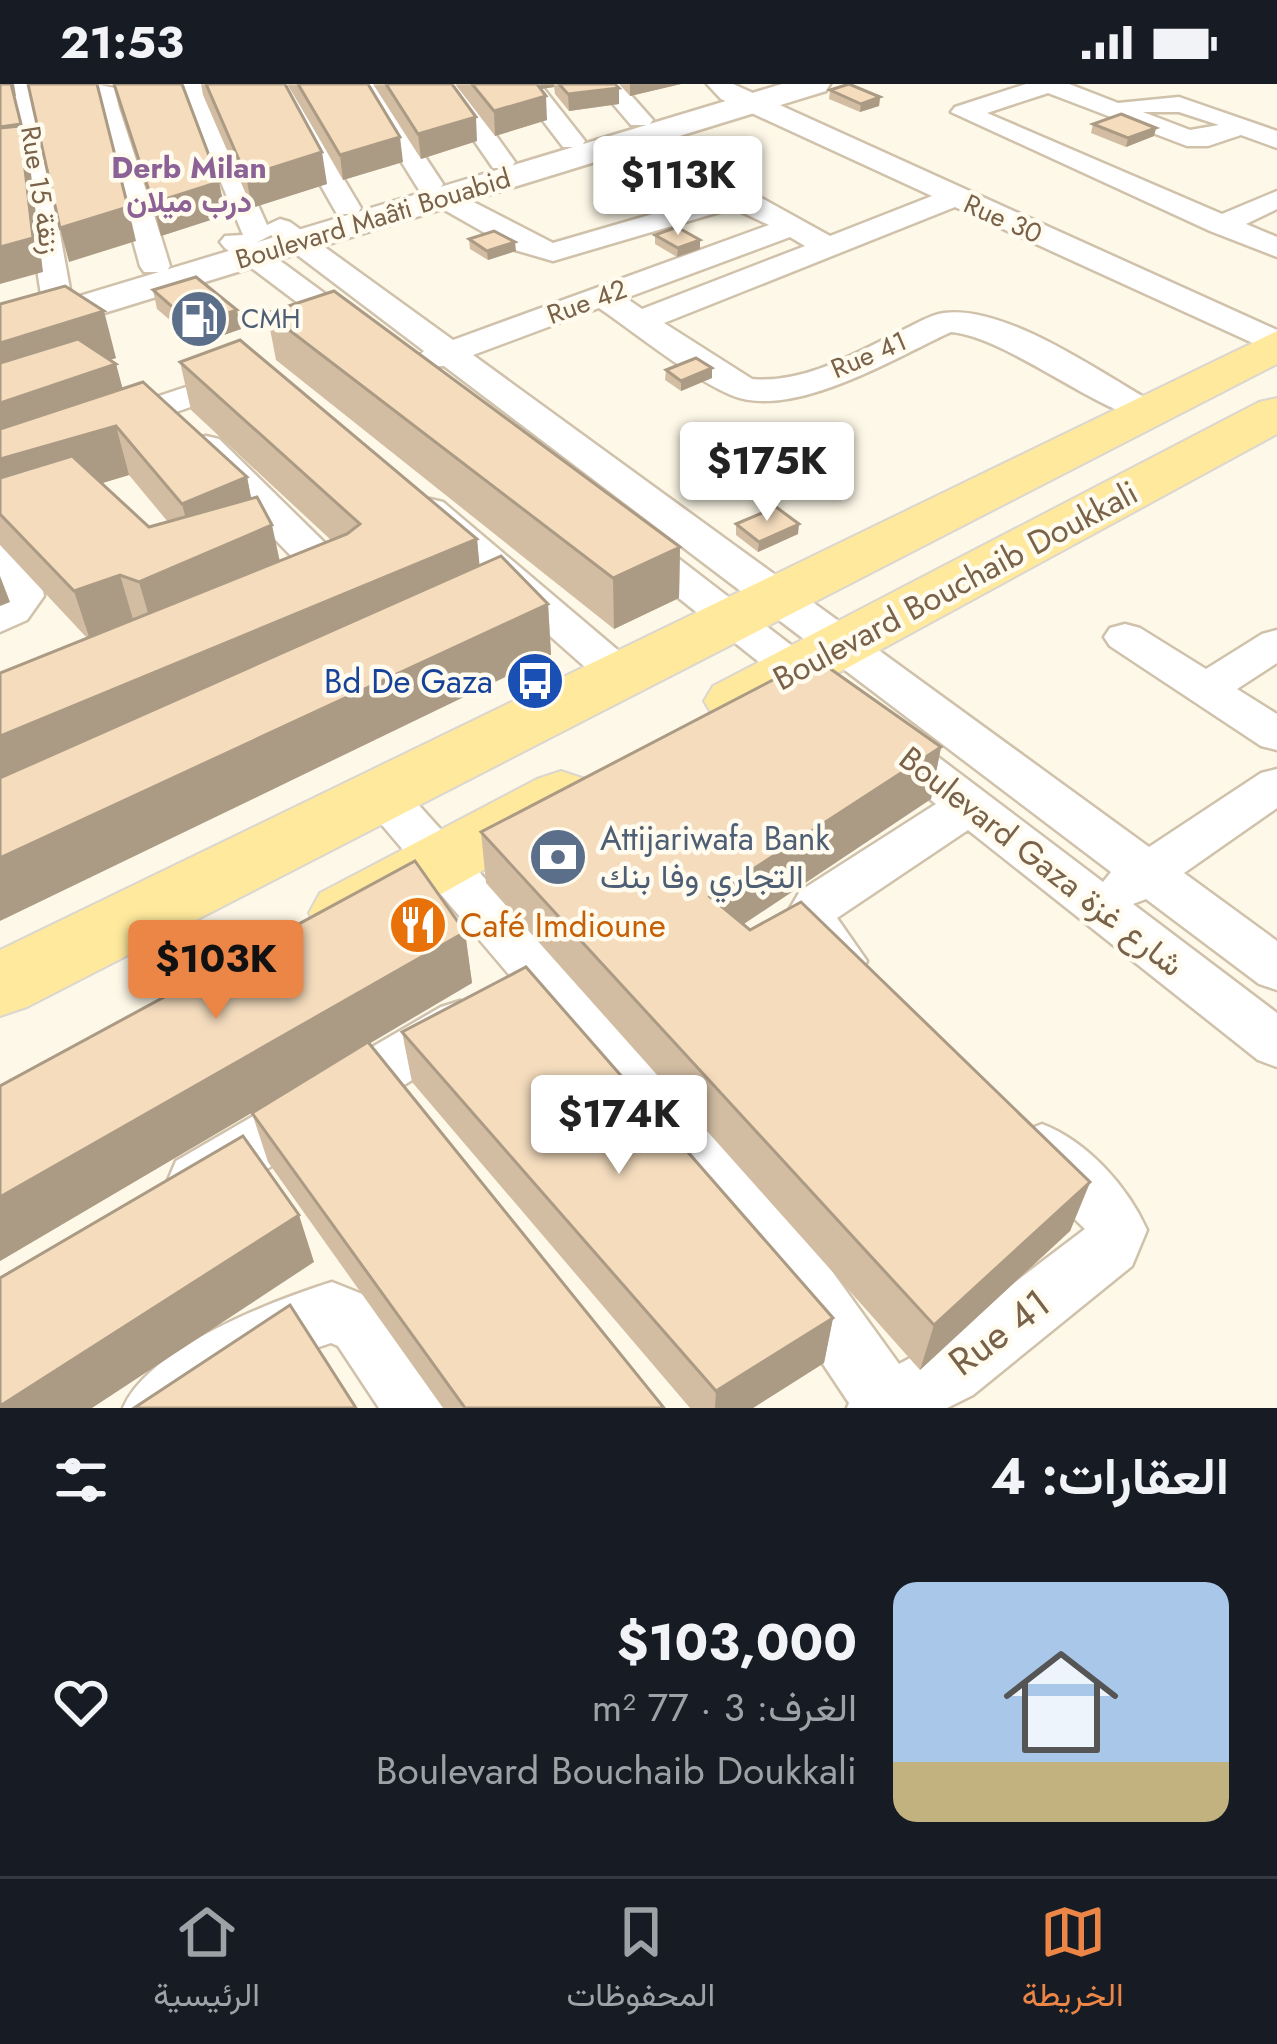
<!DOCTYPE html>
<html lang="ar">
<meta charset="utf-8">
<style>
body{margin:0;font-family:Jost,Vazirmatn,sans-serif;background:#20242c;color:#f1f3f6;direction:rtl;height:100vh;display:flex;flex-direction:column;font-size:45px;white-space:nowrap}
*{box-sizing:border-box;margin:0}
p{font-size:39px;color:#9ea1a6}
.icon{flex:none;width:66px;height:66px;fill:none;stroke:currentColor;stroke-width:2;stroke-linecap:round;stroke-linejoin:round}
.map{position:relative;height:1324px;overflow:hidden;direction:ltr}
.side{display:flex;flex-direction:column;background:#171b24;flex:1}
.side>*{flex:none}
.price{position:absolute;translate:-50% -102px;padding:0 27px;border-radius:12px;background:#fff;color:#222;font-size:39px;line-height:78px;filter:drop-shadow(0 3px 6px #0008)}
.price::after{content:'';position:absolute;left:50%;top:72px;width:36px;height:27px;margin-left:-18px;background:inherit;clip-path:polygon(0 0,100% 0,50% 100%)}
.price.current{background:#ec8647;color:#111}
ul{padding:0;list-style:none}
li{display:flex;align-items:center;gap:36px;height:300px;padding:0 48px}
li+li{border-top:3px solid #363941}
li span{display:grid;place-items:center;flex:none;width:336px;height:240px;border-radius:24px;color:#555}
li>.icon{margin-inline-start:auto}
span .icon{width:144px;height:144px;fill:#fffc;stroke-width:1}
li b{font-size:51px}
h2{display:flex;justify-content:space-between;align-items:center;height:144px;padding:0 48px;font-size:51px}
.status{display:flex;justify-content:space-between;align-items:center;height:84px;padding:0 60px;background:#171b24;direction:ltr}
.status svg{height:33px;fill:currentColor}
.menu{display:flex;justify-content:space-around;align-items:center;height:168px;border-top:3px solid #363941;background:#171b24;font-size:33px;color:#9ea1a6}
.menu a{display:grid;justify-items:center;gap:6px}
.menu .current{color:#ec8647}
.map>svg:first-child{display:block}
</style>
<div class="status"><b>21:53</b><svg viewBox="0 0 49 12"><path d="M0 12V9h3v3zM5 12V6h3v6zM10 12V3h3v9zM15 12V0h3v12zM26 1h20v11H26zM47 4h2v5h-2z"/></svg></div>
<div class="map">
<svg width="1277" height="1324" viewBox="0 0 1277 1324">
<rect width="100%" height="100%" fill="#fdf8e7"/>
<g fill="none" stroke-linecap="round" stroke-linejoin="round">
<g stroke="#d0c1ab" stroke-width="5">
<g id="minor">
<path d="M9,0H33L71,211L56,220L41,211Z"/>
<path d="M94,0L115,4L170,182L166,188H144L140,182L91,4Z"/>
<path d="M180,0H204L267,141L280,135L290,138L453,256L769,141L733,124L553,177L515,166L434,120L430,114L434,108H454L553,159L732,107L756,111L830,152L932,112L721,15L707,0H733L1277,246V268L1266,265L955,123L664,239L752,295C804,300 856,269 901,247C914,241 929,231 944,229C1007,221 1102,290 1156,320L1161,327L1156,334C1117,344 1011,253 951,248C896,273 792,337 731,311C691,294 637,250 599,224L473,271L1149,763L1261,689L1277,685V724L1184,789L1277,857V906L1259,900L1146,815L1133,820L1277,929V983L1258,976L968,746L837,834L867,877L859,892C813,907 801,866 786,831L800,807L936,720L869,667L863,656L869,645L885,640L901,645L1103,798L1111,788L444,282L417,283L413,276L424,267L271,151L256,159L369,242L374,249L369,256H347L225,164L220,158L225,152L243,151ZM790,153L805,162L642,225L626,214Z"/>
<path d="M263,0H287L361,124L357,130H337Z"/>
<path d="M353,0H377L443,100L439,106H419Z"/>
<path d="M435,0H459L515,78L511,84H493Z"/>
<path d="M515,0H540L585,57L581,63H563Z"/>
<path d="M596,0H621L653,36L649,41H631Z"/>
<path d="M1026,0H1069L1118,19L1179,13L1277,47V64L1241,51L1208,62H1187L1048,9L987,29L1222,130L1277,107V125L1246,140L1277,153V173L1210,147L951,28L955,23ZM1143,28H1179L1219,41L1190,46Z"/>
<path d="M243,284L260,294L255,301L0,388V365Z"/>
<path d="M206,352L219,355L328,462L339,481C322,505 308,524 277,516L271,507L299,480L193,371L188,363L193,355Z"/>
<path d="M430,415L443,418L633,579L639,589L633,599L618,603L603,599L417,434L411,426L417,418Z"/>
<path d="M630,444L644,448L839,598L846,608L839,618L824,622L809,618L616,464L611,456L616,448Z"/>
<path d="M0,459C22,465 40,490 44,512L27,536L0,548Z"/>
<path d="M1125,540L1140,544L1206,585L1262,550L1277,546V579L1237,605L1277,630V666L1261,662L1110,562L1104,553L1110,544Z"/>
<path d="M381,692L397,697L803,1147L899,1280L927,1265L1085,1145L1022,1084L1013,1066L1022,1048L1042,1040C1087,1057 1128,1103 1147,1146L1132,1182L973,1311L947,1324H847L849,1319L761,1187L365,721L358,709L365,697Z"/>
<path d="M460,917L479,923L487,939L479,955L218,1115L197,1122L176,1115L168,1096L176,1077L441,923Z"/>
<path d="M332,1198L382,1218L441,1301L451,1324H379L338,1262L331,1259L283,1275L213,1324H123C148,1264 272,1217 332,1198Z"/>
</g>
</g>
<g stroke="#d0c1ab" stroke-width="5">
<path id="tertiary" d="M782,0H830L826,7L0,261V236Z"/>
</g>
<g stroke="#dcd6d0" stroke-width="4">
<g id="primary">
<path d="M1277,247V280L27,923L0,932V866Z"/>
<path d="M1277,314V350L759,632L736,639L713,632L704,617L713,602L1259,318Z"/>
<path d="M561,687L585,695L595,712L585,729L372,849L346,858L320,849L309,829L320,809L537,695Z"/>
</g>
</g>
<use href="#minor" fill="#fff" fill-rule="evenodd"/>
<use href="#tertiary" fill="#fff" fill-rule="evenodd"/>
<use href="#primary" fill="#fee99d" fill-rule="evenodd"/>
</g>
<g fill="#d2bda3" fill-rule="evenodd">
<path d="M113,0L226,131L161,152L119,24Z"/>
<path d="M201,0H285L327,100L252,124L203,11Z"/>
<path d="M288,0H368L403,78L343,96Z"/>
<path d="M373,0H452L477,57L421,75Z"/>
<path d="M455,0H537L547,36L495,52Z"/>
<path d="M537,0H615L619,4V20L569,27L555,10L554,3L541,5Z"/>
<path d="M619,0H681L630,12Z"/>
<path d="M830,6L880,13L879,22L860,28L829,15Z"/>
<path d="M1093,40L1156,44L1154,52L1126,63L1091,49Z"/>
<path d="M655,151L700,156V165L677,173L655,160Z"/>
<path d="M469,155L516,167L488,176L470,165Z"/>
<path d="M153,206L241,245L198,260L157,225Z"/>
<path d="M0,220L116,274L110,276L116,280L122,305L247,393L251,415L280,477L332,457L191,326L180,278L477,455L479,481L548,520L551,571L87,554L0,461ZM129,391L168,438L149,443L102,399Z"/>
<path d="M267,229L680,463L679,514L614,545L276,276Z"/>
<path d="M666,286L712,294L681,307L665,296Z"/>
<path d="M736,440L798,450L758,468L736,451Z"/>
<path d="M941,663L931,715L743,840L1090,1099L1070,1147L920,1286L486,799L481,748Z"/>
<path d="M465,848L472,899L369,960L664,1324H443L268,1078L252,1029L280,1012L0,1177V1002Z"/>
<path d="M402,948L833,1234L824,1279L753,1324H690L412,998Z"/>
</g>
<g fill="#ab9a84">
<path d="M0,0H14L16,12H14L29,73L43,188L0,200Z"/>
<path d="M540,0H554V3L541,5Z"/>
<path d="M630,0H681L630,12Z"/>
<path d="M619,4V20L569,27L568,10Z"/>
<path d="M546,12L547,36L495,52L494,27Z"/>
<path d="M880,13L879,22L860,28L861,20Z"/>
<path d="M476,33L477,57L421,75L418,50Z"/>
<path d="M1156,44L1154,52L1126,63L1128,54Z"/>
<path d="M400,53L403,78L343,96L340,71Z"/>
<path d="M322,68L327,100L252,124L246,92Z"/>
<path d="M219,98L226,131L161,152L153,119Z"/>
<path d="M128,123L136,157L69,178L60,144Z"/>
<path d="M700,156V165L677,173L678,164Z"/>
<path d="M515,158L516,167L488,176L487,167Z"/>
<path d="M237,226L241,245L198,260L193,241Z"/>
<path d="M104,227L116,274L0,311V259Z"/>
<path d="M116,280L129,328L0,373V319Z"/>
<path d="M712,284V294L681,307V297Z"/>
<path d="M116,342L129,391L0,430V375Z"/>
<path d="M247,393L257,443L195,470L182,420Z"/>
<path d="M799,440L798,450L758,468L759,458Z"/>
<path d="M272,441L283,492L154,549L139,498Z"/>
<path d="M477,455L482,506L0,713V652Z"/>
<path d="M680,463L679,514L614,545L613,494Z"/>
<path d="M120,491L135,542L91,559L74,507Z"/>
<path d="M0,492L10,518L0,522Z"/>
<path d="M548,520L551,571L0,837V774Z"/>
<path d="M941,663L931,715L708,864L710,813Z"/>
<path d="M465,848L472,899L0,1177V1113Z"/>
<path d="M1090,1098L1070,1147L920,1286L934,1241Z"/>
<path d="M299,1131L314,1178L92,1324H0V1322Z"/>
<path d="M833,1234L824,1279L753,1324H715L716,1307Z"/>
</g>
<g fill="#f4dcbd" stroke="#ab9a84" stroke-width="3">
<path d="M0,0H11L21,40L0,43Z"/>
<path d="M28,0H97L128,123L60,144Z"/>
<path d="M114,0H182L219,98L153,119Z"/>
<path d="M206,0H285L322,68L246,92Z"/>
<path d="M298,0H368L400,53L340,71Z"/>
<path d="M386,0H452L476,33L418,50Z"/>
<path d="M472,0H537L546,12L494,27Z"/>
<path d="M559,0H615L619,4L568,10Z"/>
<path d="M849,0L880,13L861,20L830,6Z"/>
<path d="M1121,30L1156,44L1128,54L1093,40Z"/>
<path d="M20,42L33,154L0,163V44Z"/>
<path d="M677,143L700,156L678,164L655,151Z"/>
<path d="M494,147L515,158L487,167L469,155Z"/>
<path d="M196,193L237,226L193,241L153,206Z"/>
<path d="M65,202L104,227L0,259V220Z"/>
<path d="M334,207L680,463L613,494L267,229Z"/>
<path d="M78,255L116,280L0,319V279Z"/>
<path d="M240,256L477,455L0,652V589L347,450L360,440L180,278Z"/>
<path d="M696,274L712,284L681,297L666,286Z"/>
<path d="M143,298L247,393L182,420L116,342L0,375V345Z"/>
<path d="M72,372L149,443L257,413L272,441L139,498L120,491L74,507L0,430V394Z"/>
<path d="M776,423L799,440L759,458L736,440Z"/>
<path d="M501,472L548,520L0,774V694Z"/>
<path d="M815,574L941,663L710,813L750,846L801,818L1090,1098L934,1241L481,748Z"/>
<path d="M415,777L465,848L0,1113V1002Z"/>
<path d="M526,883L833,1234L716,1307L402,948Z"/>
<path d="M368,958L664,1324H465L252,1029Z"/>
<path d="M243,1052L299,1131L0,1322V1194Z"/>
<path d="M290,1221L356,1324H134Z"/>
</g>
<defs>
<g id="fuel-disc" transform="scale(3)"><circle r="9.5" fill="#5c6f8a" stroke="#fffbee"/><path d="M-5.5-6h7V0h2V4h1.3V-2.5L3-4.5l.8-.8L6-3V5H2.5V1h-1V6h-7ZM-4.2-4.7v3.2H.2V-4.7Z" fill="#fff"/></g>
<g id="bus-disc" transform="scale(3)"><circle r="9.5" fill="#1a4fb4" stroke="#fffbee"/><path d="M-5-6H5V4H4V6H2V4H-2V6H-4V4H-5ZM-3.5-4V0h7V-4ZM-3.5 1.2v1.5H-2V1.2ZM2 1.2v1.5H3.5V1.2Z" fill="#fff"/></g>
<g id="bank-disc" transform="scale(3)"><circle r="9.5" fill="#5c6f8a" stroke="#fffbee"/><path d="M-6-4H6V4H-6ZM0-2.3a2.3 2.3 0 1 0 0 4.6a2.3 2.3 0 1 0 0-4.6Z" fill="#fff"/></g>
<g id="restaurant-disc" transform="scale(3)"><circle r="9.5" fill="#e8710a" stroke="#fffbee"/><path d="M-5-6h1v4h1v-4h1v4h1v-4h1v5L-1.5 .5V6h-2V.5L-5-1ZM5-6V6H3V1.5H1.5Q1.5-4 5-6Z" fill="#fff"/></g>
</defs>
<g fill-rule="evenodd">
<use href="#fuel-disc" x="199" y="235"/>
<use href="#bus-disc" x="535" y="597"/>
<use href="#bank-disc" x="558" y="773"/>
<use href="#restaurant-disc" x="418" y="841"/>
</g>
<g text-anchor="middle" stroke-width="9" stroke-linejoin="round" paint-order="stroke">
<g font-size="27" fill="#796249" stroke="#fffbee">
<text transform="translate(40 106) rotate(81)" y="9">Rue 15 زنقة</text>
<text transform="translate(373 135) rotate(-17)" y="9">Boulevard Maâti Bouabid</text>
<text transform="translate(1003 135) rotate(24)" y="9">Rue 30</text>
<text transform="translate(587 218) rotate(-20)" y="9">Rue 42</text>
<text transform="translate(869 271) rotate(-23)" y="9">Rue 41</text>
</g>
<g font-size="27" fill="#4e5e75" stroke="#fffbee" text-anchor="start">
<text x="241" y="244">CMH</text>
</g>
<g font-size="30" font-weight="bold" fill="#8c6195" stroke="#fffbee">
<text x="189" y="94">Derb Milan<tspan x="189" dy="34">درب ميلان</tspan></text>
</g>
<g font-size="33" fill="#796249" stroke="#fffbee">
<text transform="translate(955 501) rotate(-28)" y="12">Boulevard Bouchaib Doukkali</text>
<text transform="translate(1042 777) rotate(38)" y="12">Boulevard Gaza شارع غزة</text>
</g>
<g font-size="33" fill="#164399" stroke="#fffbee" text-anchor="end">
<text x="493" y="609">Bd De Gaza</text>
</g>
<g font-size="33" fill="#4e5e75" stroke="#fffbee" text-anchor="start">
<text x="600" y="766">Attijariwafa Bank<tspan x="600" dy="38">التجاري وفا بنك</tspan></text>
</g>
<g font-size="33" fill="#c56008" stroke="#fffbee" text-anchor="start">
<text x="460" y="853">Café Imdioune</text>
</g>
<g font-size="39" fill="#796249" stroke="#fffbee">
<text transform="translate(999 1248) rotate(-37)" y="14">Rue 41</text>
</g>
</g>
</svg>
<b class="price" style="left:678px;top:154px">$113K</b>
<b class="price" style="left:767px;top:440px">$175K</b>
<b class="price current" style="left:216px;top:938px">$103K</b>
<b class="price" style="left:619px;top:1093px">$174K</b>
</div>
<section class="side">
<h2>العقارات: 4<svg class="icon" aria-label="filters" viewBox="0 0 24 24"><path d="M4 7h16M4 17h16"/><circle cx="9" cy="7" r="2"/><circle cx="15" cy="17" r="2"/></svg></h2>
<ul>
<li><span style="background:linear-gradient(#a9c7e8 75%,#c2b280 0)"><svg class="icon" aria-label="home" viewBox="0 0 24 24"><path d="M3 11l9-7 9 7M6 9v11h12V9"/></svg></span><div><b>$103,000</b><p>الغرف: 3 · 77 m²</p><p>Boulevard Bouchaib Doukkali</p></div><svg class="icon" aria-label="heart" viewBox="0 0 24 24"><path d="M12 20l-8-8c-3-5 5-10 8-4 3-6 11-1 8 4z"/></svg></li>
</ul>
</section>
<nav class="menu">
<a class="current"><svg class="icon" aria-label="map" viewBox="0 0 24 24"><path d="M3 6l6-2 6 2 6-2v14l-6 2-6-2-6 2zM9 4v14M15 6v14"/></svg>الخريطة</a>
<a><svg class="icon" aria-label="saved" viewBox="0 0 24 24"><path d="M7 4h10v16l-5-4-5 4z"/></svg>المحفوظات</a>
<a><svg class="icon" aria-label="home" viewBox="0 0 24 24"><path d="M3 11l9-7 9 7M6 9v11h12V9"/></svg>الرئيسية</a>
</nav>
